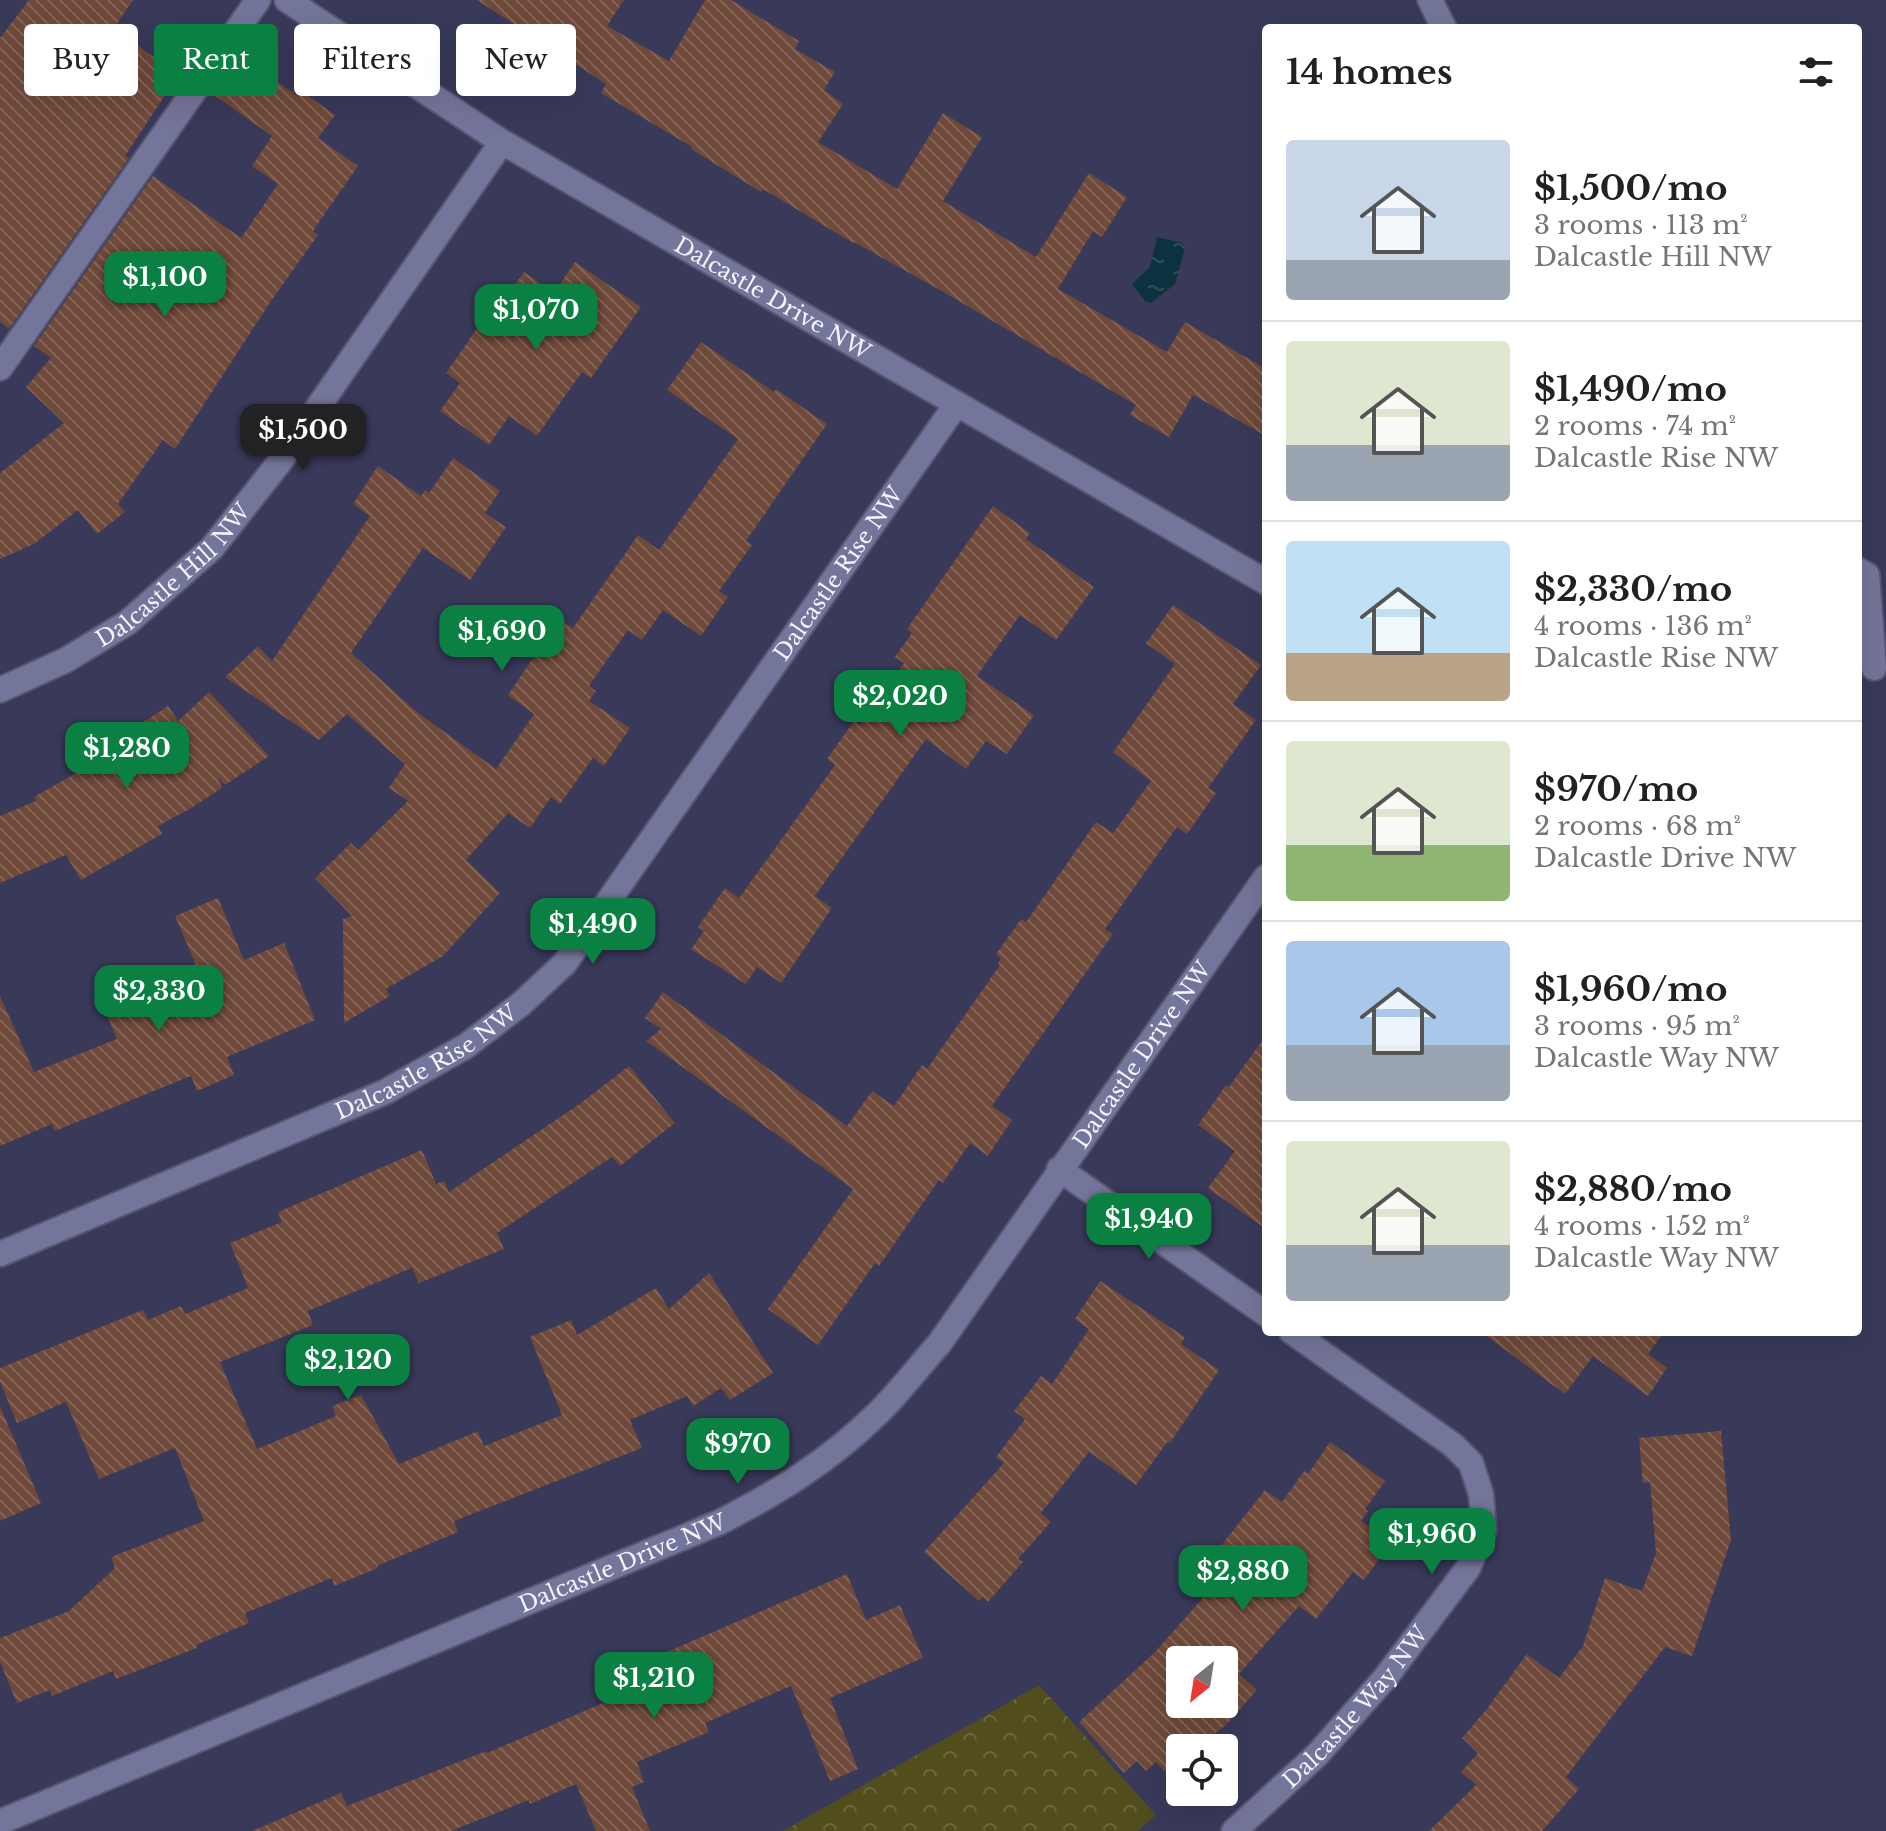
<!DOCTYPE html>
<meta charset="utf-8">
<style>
body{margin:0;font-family:"Libre Baskerville",serif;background:#f2f2f2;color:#202124;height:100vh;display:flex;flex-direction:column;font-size:30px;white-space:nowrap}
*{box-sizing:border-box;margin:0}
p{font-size:26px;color:#757577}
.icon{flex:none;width:44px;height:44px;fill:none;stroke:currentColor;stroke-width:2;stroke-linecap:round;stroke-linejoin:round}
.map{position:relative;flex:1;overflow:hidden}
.details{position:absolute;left:1262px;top:24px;width:600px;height:1312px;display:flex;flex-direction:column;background:#fff;border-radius:8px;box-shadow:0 8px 32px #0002}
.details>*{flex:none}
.guide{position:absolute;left:24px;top:24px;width:760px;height:72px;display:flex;gap:16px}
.needle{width:52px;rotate:210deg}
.buttons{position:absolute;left:1166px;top:1646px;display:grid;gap:16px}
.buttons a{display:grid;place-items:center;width:72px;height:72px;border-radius:8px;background:#fff;box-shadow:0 8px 32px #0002;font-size:40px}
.price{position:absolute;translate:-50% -68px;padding:0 18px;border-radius:16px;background:#0b8043;color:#fff;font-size:26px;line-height:52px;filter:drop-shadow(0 2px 4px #0008)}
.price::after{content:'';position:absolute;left:50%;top:48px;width:24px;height:18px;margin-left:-12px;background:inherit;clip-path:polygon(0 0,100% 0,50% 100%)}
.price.selected{background:#222;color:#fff}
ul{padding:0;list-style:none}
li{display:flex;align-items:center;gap:24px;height:200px;padding:0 24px}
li+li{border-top:2px solid #e0e0e0}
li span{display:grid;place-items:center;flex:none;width:224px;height:160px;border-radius:8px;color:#555}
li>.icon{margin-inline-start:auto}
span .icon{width:96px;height:96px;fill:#fffc;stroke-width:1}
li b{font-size:34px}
h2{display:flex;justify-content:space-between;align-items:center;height:96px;padding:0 24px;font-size:34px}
.tag{padding:0 28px;border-radius:8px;background:#fff;box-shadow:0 8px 32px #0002;font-size:28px;line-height:72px}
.tag.selected{background:#0b8043;color:#fff}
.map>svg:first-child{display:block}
</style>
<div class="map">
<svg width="1886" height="1831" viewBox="0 0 1886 1831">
<defs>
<pattern id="park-crowns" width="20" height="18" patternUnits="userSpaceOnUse" patternTransform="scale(2)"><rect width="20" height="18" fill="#524d1c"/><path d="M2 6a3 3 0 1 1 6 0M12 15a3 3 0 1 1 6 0" fill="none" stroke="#6b673e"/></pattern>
<pattern id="water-ripples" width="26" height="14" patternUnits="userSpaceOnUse" patternTransform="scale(2)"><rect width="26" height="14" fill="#0b323e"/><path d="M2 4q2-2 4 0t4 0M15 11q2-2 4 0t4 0" fill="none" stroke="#2f505b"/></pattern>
<pattern id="building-back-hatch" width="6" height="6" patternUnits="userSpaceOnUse" patternTransform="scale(2)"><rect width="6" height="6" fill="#6f4939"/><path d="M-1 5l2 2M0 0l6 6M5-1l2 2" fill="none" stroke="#846457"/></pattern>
</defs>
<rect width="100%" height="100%" fill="#39395a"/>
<path fill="url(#park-crowns)" d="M1039,1685L1156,1815L1138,1831H783Z"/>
<path fill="url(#water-ripples)" d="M1157,237L1182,243L1185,248L1175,284L1151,303L1145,301L1132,284L1150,267Z"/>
<g fill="url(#building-back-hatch)" fill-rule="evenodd">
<path d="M29,0H133L116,25L146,52L179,74L125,156L129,158L9,329L0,322V38Z"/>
<path d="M477,0H624L607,26L669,61L705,0H731L799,41L795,49L835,72L824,90L843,104L818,142L897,189L943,113L982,137L943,201L1036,257L1089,173L1127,197L1102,237L1093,231L1058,289L1167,352L1185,322L1266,369V436L1193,395L1169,437L1130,415L1136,405L947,294L854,242L853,243L763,189L761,192L691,149L692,147L601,93L606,84Z"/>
<path d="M241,57L299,97L303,92L335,115L318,138L358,166L313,231L318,235L269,304L175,449L163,440L118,504L125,512L97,534L78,510L34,544L0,559V473L64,423L26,387L51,358L34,346L153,176L241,238L278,184L252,166L272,136L214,95Z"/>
<path d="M575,262L641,307L591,378L582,372L537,436L509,416L489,445L440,411L460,383L446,373L480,324L485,327L524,272L554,293Z"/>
<path d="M701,342L774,392L776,389L827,424L746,541L752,545L719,591L728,597L701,636L663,610L642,640L628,630L589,686L596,691L589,701L630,728L604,766L593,758L560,804L551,797L530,828L508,813L466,860L500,893L443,956L386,989L390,996L344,1023L343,919L352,916L315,878L351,843L358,850L408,801L389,788L405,764L347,714L319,740L225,677L258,646L272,661L370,516L353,504L378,466L421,496L425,490L429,493L453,458L500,491L485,513L506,527L470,580L423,548L351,653L418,713L496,769L534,714L508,695L535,655L540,658L565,623L573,628L638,535L659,550L738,439L667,390Z"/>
<path d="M993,506L1030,533L1026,539L1094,587L1056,640L1020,615L977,676L1034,715L1007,754L986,741L966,769L926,739L815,896L832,908L781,983L757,967L746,984L691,949L704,931L698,927L725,888L739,898L835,765L827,759L854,721L860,725L904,663L895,657L912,633L907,629Z"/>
<path d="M1173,605L1261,665L1233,704L1256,720L1208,788L1216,793L1187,834L1177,827L1105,929L1113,934L992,1106L1012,1120L988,1156L970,1143L943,1183L939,1180L879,1266L875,1263L818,1345L768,1309L853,1189L646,1041L661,1029L645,1018L663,992L847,1126L872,1091L894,1106L922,1065L927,1069L1000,965L998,963L1001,958L996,954L1021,919L1026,922L1096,822L1113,833L1151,781L1113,752L1175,664L1146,643Z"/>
<path d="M209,692L269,756L225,785L218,778L222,788L188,810L158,826L162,834L81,880L66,855L0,883V816L36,801L34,797L76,773L65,753L104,731L111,743L168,706L178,721Z"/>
<path d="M218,898L244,960L284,943L315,1020L227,1057L234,1075L197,1091L191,1076L55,1131L52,1124L0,1146V996L34,1072L117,1039L98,994L131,981L141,1005L202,979L175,916Z"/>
<path d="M1266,1035V1229L1208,1188L1235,1151L1198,1125L1226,1085L1229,1087Z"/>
<path d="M629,1066L675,1123L620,1166L612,1157L497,1233L504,1249L419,1283L412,1268L308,1311L313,1325L220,1362L257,1449L336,1416L332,1406L361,1395L399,1464L478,1431L484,1446L562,1415L530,1337L571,1320L577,1335L656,1288L669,1309L709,1273L773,1373L730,1400L721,1388L693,1406L687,1396L630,1420L642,1448L454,1521L458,1532L377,1566L378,1568L334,1586L332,1578L245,1613L249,1623L196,1645L197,1648L116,1679L113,1671L52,1696L50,1690L17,1703L0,1662V1638L69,1611L115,1568L111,1557L204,1521L175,1448L99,1479L66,1402L17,1423L0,1382V1368L143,1310L148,1320L181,1306L185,1314L248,1288L230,1243L282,1222L278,1212L422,1150L436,1184L444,1181L449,1192L578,1105Z"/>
<path d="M1100,1281L1185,1337L1181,1344L1219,1370L1170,1443L1168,1441L1136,1485L1089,1452L1041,1513L1051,1522L1018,1559L1023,1562L988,1602L983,1597L979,1601L924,1552L1004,1463L996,1457L1025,1419L1014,1411L1041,1376L1052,1384L1089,1329L1075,1319Z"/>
<path d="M1481,1332H1664L1648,1354L1667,1368L1648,1396L1593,1356L1565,1394Z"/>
<path d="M0,1406L41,1503L0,1521Z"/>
<path d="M1721,1431L1731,1540L1692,1656L1665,1647L1566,1777L1579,1789L1542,1831H1429L1476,1785L1461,1772L1478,1753L1462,1738L1486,1710L1527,1654L1559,1678L1583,1646L1605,1578L1642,1591L1656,1553L1650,1482L1643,1483L1639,1438Z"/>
<path d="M1330,1442L1385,1481L1365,1509L1368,1511L1361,1521L1391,1542L1364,1580L1353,1572L1316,1619L1299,1606L1239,1674L1257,1690L1227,1724L1197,1748H1180V1764L1168,1775L1156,1762L1146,1771L1137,1761L1124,1773L1079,1722L1154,1653L1217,1582L1202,1570L1265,1490L1282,1502L1304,1471L1308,1474ZM1180,1660H1224V1704H1180Z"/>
<path d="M847,1574L866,1620L900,1605L923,1658L830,1698L858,1769L830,1781L791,1686L705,1723L709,1732L637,1762L644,1782L632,1787L650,1831H596L576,1784L530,1804L529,1800L451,1831H252L341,1793L347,1806L486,1751L487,1753L633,1690L625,1670Z"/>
</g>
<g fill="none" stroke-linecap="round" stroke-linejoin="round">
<g stroke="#575670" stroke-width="28">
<g id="minor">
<path id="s1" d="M287,0L502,142L1266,582"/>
<path d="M1430,0L1444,28"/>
<path d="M0,368L258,0"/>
<path d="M1858,570L1867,575L1874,668"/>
<path id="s2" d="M0,690L66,660L127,623L212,548L282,459L502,142"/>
<path d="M1059,1169L1266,1314"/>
<path id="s3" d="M0,1254L385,1092L466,1046L521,1004L565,963L956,405"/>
<path id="s4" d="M0,1822L718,1523C777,1493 829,1461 877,1414C899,1393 918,1367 939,1344L1266,877"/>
<path id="s5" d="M1234,1831L1317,1755L1386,1677L1468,1568L1484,1530L1481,1494L1471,1463L1453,1445L1292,1332"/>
</g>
</g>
<use href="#minor" stroke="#74759a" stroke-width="24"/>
</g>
<g text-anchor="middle" stroke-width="6" stroke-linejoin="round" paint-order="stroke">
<g font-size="22" fill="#f3f4fc" stroke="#2f2e4f">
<text dy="8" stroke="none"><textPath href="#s1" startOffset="570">Dalcastle Drive NW</textPath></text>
<text dy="8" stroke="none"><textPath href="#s2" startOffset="210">Dalcastle Hill NW</textPath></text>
<text dy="8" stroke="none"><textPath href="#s3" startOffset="1116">Dalcastle Rise NW</textPath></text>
<text dy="8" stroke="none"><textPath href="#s4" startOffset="1418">Dalcastle Drive NW</textPath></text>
<text dy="8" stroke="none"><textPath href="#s3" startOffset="468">Dalcastle Rise NW</textPath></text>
<text dy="8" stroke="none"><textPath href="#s4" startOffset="674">Dalcastle Drive NW</textPath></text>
<text dy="8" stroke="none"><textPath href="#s5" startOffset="174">Dalcastle Way NW</textPath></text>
</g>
</g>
</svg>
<div class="buttons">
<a><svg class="needle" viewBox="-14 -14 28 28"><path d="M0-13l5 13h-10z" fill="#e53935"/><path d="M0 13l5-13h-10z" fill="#757577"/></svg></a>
<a><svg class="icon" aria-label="locate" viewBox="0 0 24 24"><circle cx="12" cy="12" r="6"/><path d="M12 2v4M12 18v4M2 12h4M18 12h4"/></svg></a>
</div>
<b class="price" style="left:165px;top:319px">$1,100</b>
<b class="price" style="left:536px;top:352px">$1,070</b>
<b class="price selected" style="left:303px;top:472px">$1,500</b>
<b class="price" style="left:502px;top:673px">$1,690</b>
<b class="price" style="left:900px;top:738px">$2,020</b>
<b class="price" style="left:127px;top:790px">$1,280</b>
<b class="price" style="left:593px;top:966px">$1,490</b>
<b class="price" style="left:159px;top:1033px">$2,330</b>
<b class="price" style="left:1149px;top:1261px">$1,940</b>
<b class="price" style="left:348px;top:1402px">$2,120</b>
<b class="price" style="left:738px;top:1486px">$970</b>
<b class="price" style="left:1432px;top:1576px">$1,960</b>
<b class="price" style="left:1243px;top:1613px">$2,880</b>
<b class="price" style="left:654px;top:1720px">$1,210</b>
<div class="guide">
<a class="tag">Buy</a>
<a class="tag selected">Rent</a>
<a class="tag">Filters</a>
<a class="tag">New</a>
</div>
<section class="details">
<h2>14 homes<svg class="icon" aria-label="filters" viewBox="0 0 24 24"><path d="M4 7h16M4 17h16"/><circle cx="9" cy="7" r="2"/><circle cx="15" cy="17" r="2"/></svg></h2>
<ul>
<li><span style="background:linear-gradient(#c9d6e8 75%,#9aa5b1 0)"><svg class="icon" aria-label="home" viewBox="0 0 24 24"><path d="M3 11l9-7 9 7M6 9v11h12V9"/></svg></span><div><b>$1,500/mo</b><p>3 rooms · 113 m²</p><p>Dalcastle Hill NW</p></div></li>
<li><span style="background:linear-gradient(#dfe7d0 65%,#9aa5b1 0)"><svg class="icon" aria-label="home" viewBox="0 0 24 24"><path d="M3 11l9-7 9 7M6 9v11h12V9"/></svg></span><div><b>$1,490/mo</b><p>2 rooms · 74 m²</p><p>Dalcastle Rise NW</p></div></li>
<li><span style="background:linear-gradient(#bfe0f5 70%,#b9a48a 0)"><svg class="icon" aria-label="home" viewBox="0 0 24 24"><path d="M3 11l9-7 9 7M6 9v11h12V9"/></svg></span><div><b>$2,330/mo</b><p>4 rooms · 136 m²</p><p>Dalcastle Rise NW</p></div></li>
<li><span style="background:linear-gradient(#dfe7d0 65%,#8fb573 0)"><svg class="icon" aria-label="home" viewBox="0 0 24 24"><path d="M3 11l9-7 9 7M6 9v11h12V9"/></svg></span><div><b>$970/mo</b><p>2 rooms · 68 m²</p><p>Dalcastle Drive NW</p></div></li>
<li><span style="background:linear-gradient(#a9c7e8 65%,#9aa5b1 0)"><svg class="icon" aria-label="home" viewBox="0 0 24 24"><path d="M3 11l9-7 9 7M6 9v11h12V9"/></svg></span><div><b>$1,960/mo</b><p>3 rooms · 95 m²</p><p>Dalcastle Way NW</p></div></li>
<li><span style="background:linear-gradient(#dfe7d0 65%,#9aa5b1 0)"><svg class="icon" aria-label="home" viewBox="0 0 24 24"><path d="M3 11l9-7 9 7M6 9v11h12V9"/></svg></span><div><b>$2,880/mo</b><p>4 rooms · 152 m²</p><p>Dalcastle Way NW</p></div></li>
</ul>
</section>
</div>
